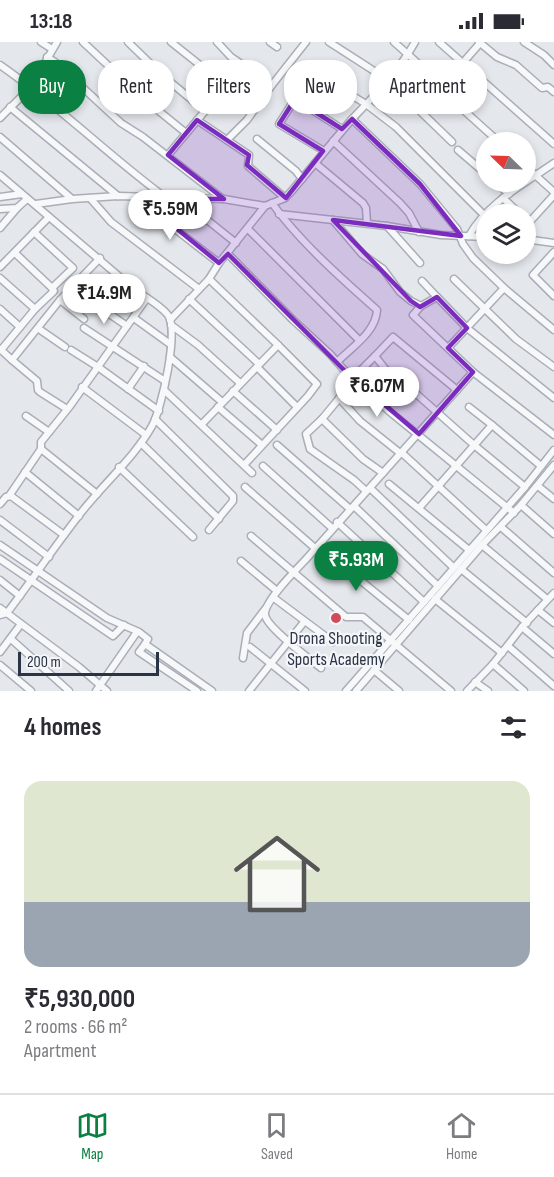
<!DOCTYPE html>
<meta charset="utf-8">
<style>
body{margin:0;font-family:"Sofia Sans Condensed",sans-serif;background:#f2f2f3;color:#2b2b33;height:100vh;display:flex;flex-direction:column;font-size:22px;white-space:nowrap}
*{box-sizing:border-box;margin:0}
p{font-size:20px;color:#7c7c81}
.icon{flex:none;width:33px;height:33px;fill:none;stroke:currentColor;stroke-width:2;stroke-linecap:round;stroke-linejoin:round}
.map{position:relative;height:649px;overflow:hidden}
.sheet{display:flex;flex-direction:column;background:#fff;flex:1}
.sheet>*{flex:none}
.guide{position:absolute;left:18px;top:18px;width:519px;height:54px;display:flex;gap:12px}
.needle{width:39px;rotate:293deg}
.controls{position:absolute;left:476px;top:90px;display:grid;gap:12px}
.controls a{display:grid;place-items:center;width:60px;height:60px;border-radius:50%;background:#fff;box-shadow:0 3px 9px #0003;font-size:30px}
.scale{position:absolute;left:18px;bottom:15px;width:141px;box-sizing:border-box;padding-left:6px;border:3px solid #2b3445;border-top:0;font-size:16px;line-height:21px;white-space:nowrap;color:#2b3445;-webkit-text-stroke:4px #f4f6f9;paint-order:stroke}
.price{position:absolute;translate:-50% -51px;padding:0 14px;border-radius:21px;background:#fff;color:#222;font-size:20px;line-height:39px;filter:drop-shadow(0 2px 3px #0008)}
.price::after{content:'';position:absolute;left:50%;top:36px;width:18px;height:14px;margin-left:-9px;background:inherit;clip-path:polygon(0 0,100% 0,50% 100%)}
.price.current{background:#0b8043;color:#fff}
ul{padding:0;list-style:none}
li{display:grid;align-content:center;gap:12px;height:318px;padding:0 24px}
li+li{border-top:2px solid #e1e1e2}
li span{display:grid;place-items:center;height:186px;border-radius:18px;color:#555}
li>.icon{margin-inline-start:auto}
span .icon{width:108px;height:108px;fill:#fffc;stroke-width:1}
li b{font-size:26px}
h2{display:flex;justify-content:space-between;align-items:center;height:72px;padding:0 24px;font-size:26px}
.pill{padding:0 21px;border-radius:24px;background:#fff;box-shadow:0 3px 9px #0003;font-size:21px;line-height:54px}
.pill.current{background:#0b8043;color:#fff}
.status{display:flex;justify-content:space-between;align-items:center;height:42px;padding:0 30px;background:#fff;direction:ltr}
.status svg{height:16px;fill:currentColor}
.tab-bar{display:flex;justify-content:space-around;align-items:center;height:84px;border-top:2px solid #e1e1e2;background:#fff;font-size:16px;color:#7c7c81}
.tab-bar a{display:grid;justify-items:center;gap:3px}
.tab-bar .current{color:#0b8043}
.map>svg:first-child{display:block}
</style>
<div class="status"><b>13:18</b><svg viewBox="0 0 49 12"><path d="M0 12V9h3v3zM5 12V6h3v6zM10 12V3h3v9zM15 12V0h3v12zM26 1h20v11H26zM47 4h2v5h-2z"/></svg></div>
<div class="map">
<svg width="554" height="649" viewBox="0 0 554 649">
<rect width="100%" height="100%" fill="#e4e7ec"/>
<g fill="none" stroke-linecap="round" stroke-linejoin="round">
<g stroke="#a9aeb7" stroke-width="9">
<g id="minor">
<path d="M41,0L52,7"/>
<path d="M83,0L144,57L186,91"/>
<path d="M128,0L162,33L205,69L168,113"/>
<path d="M171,0L225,43"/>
<path d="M217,0L231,15L272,43L247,78L227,98"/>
<path d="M270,0L277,5"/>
<path d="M329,0L388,38L452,100"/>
<path d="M394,0L422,25L429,37L499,100"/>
<path d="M439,0L554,102"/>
<path d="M479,0L497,15L516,23L542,46L548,45L554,50"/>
<path d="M524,0L544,13L554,23"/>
<path d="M47,15L55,20L121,81L143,95L223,157"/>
<path d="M0,23C58,63 109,114 166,156"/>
<path d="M320,34L366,62L396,85L484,173"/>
<path d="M272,43L306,0"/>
<path d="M440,47L481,0"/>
<path d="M10,65L118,154"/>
<path d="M0,76L31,45L57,0"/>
<path d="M352,77C375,53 399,29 415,0"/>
<path d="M197,78L249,113L248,124L285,156"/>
<path d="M0,95L72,157"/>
<path d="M257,97L296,129L302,137"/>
<path d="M333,99L400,161L409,171L419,190"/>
<path d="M458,108L486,132"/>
<path d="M324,109L279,82L295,57L342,87"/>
<path d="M315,121L363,161L366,166L367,181"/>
<path d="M525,124L554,150"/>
<path d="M0,133L135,248C145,255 160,263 168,273C179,289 162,366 152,384C134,416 103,442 80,472C55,504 32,538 7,571L0,573"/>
<path d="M495,140L509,152"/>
<path d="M0,155L22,152"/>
<path d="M90,156L111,180L199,247"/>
<path d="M139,156L175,187L219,221"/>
<path d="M503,156L520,172"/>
<path d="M272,161C298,198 342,237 377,268C376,290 352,305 337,320"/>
<path d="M36,162L72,157L118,154L224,157L265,164L285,156L290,151L352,77L420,142L457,187L463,202L473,216L504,246L448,306"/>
<path d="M0,167L17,166L27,157"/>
<path d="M279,172L387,184L441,193L486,195"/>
<path d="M206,177L236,201"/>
<path d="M333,178L362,212L383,227L400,250L411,259L421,264"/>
<path d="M387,184L420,221"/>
<path d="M525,185L554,153"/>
<path d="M0,186L17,166"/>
<path d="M248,187L359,298"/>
<path d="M469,194C487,161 524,142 554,121"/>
<path d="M525,197L554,201"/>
<path d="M554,210L533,233L554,254"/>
<path d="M15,211L52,246L73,226L34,190"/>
<path d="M228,212L293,278L330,312L345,329L390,370L514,471"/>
<path d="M0,225L49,175"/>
<path d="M0,236L35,267L1,308"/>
<path d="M454,237L516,297L554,325"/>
<path d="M504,246L554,288"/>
<path d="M437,255L467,286L554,356"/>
<path d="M189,257L259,322"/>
<path d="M60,258L84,277"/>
<path d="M95,262L127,284"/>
<path d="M0,267L20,285"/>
<path d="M35,267L54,249L52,246"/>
<path d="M134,276L170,302"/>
<path d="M170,278L209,237L219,221L265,164"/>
<path d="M171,283L198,303L240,341"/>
<path d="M84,286L165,339"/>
<path d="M39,287L65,305"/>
<path d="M0,307L12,318L60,258L100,216"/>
<path d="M71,308L98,325L159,369"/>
<path d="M170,315L222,360"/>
<path d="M12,318L37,339L38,348L40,350L67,367"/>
<path d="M257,325L297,365"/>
<path d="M473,330L554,393"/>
<path d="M352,335L346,348L322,377L363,417L383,431"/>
<path d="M355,338L361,328L375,314"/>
<path d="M82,345L146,393"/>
<path d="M128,347L144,324"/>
<path d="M164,348L252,431"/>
<path d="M457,348L393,295L375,314L390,333L412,348L474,403L525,445"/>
<path d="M233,349L277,388"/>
<path d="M339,356L360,379L400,411"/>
<path d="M218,365L262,403"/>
<path d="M469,365L492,383"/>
<path d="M26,374L49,390"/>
<path d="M155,377L233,454V459L209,488"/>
<path d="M322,377L306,392L310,407L354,438L366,449"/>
<path d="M202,382L278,303L209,237"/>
<path d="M141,401L219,477"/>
<path d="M277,403L350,467"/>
<path d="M41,407L97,452"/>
<path d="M402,411L486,488"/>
<path d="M244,423L308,354L317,342L278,303"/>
<path d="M263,424L332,486"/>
<path d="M119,425L193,495"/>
<path d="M25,430L79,474"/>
<path d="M389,442L469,508"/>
<path d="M538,444L554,457"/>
<path d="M245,445L316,507"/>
<path d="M370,446L454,526"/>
<path d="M9,454L41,407V400L70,364L147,256"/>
<path d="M0,462L6,455L11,454L64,493"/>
<path d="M521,463L554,492"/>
<path d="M354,464L438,544"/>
<path d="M419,466L492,383L541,424"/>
<path d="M0,478L49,515"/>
<path d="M337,480L424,560"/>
<path d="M501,485L554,531"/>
<path d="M251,494L346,575H363L451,649"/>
<path d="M0,503L107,576L139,590L148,597L145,602L212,649"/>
<path d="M319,503L333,516L409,578"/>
<path d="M482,503L547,557"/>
<path d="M0,517L113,594L124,583"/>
<path d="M241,519L277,549"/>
<path d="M461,527L527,581"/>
<path d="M0,538L20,554"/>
<path d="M274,556L333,600"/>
<path d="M435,557L502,611"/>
<path d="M0,566L79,625L107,649"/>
<path d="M538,568L554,581"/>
<path d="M522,585L554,612"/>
<path d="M11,597L69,649"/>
<path d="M145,602L139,610L197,649"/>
<path d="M508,604L554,644"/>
<path d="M250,605L305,649"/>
<path d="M0,610L21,582"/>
<path d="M243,616L247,591L266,566"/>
<path d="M493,622L524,649"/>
<path d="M0,623L31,649"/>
<path d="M321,626C310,617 267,586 265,573C263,560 299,525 308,515C363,454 418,392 473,330L413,273L421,264L437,255L422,239"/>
<path d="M374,628L399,649"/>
<path d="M475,640L488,649"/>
<path d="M96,649L137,590"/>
<path d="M249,649L304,580"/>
<path d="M346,649L525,445L554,408"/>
<path d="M356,649L482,503L521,463L554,423"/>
<path d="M467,649L493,622L522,585L554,551"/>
</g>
</g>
<use href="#minor" stroke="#f7f8fa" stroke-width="6"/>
</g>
<path fill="#7b2cbf" fill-opacity="0.2" stroke="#7b2cbf" stroke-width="4.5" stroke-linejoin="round" d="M295,57L342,87L352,77L420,142L461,194L333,178L411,259L420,265L437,255L467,286L448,306L473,330L419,392L345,329L228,212L219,221L139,156L224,157L168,113L197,78L249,113L247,123L286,156L323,109L279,82Z"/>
<circle fill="#d1495b" stroke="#f4f6f9" stroke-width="2" cx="336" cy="576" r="6"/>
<g text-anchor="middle" stroke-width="4.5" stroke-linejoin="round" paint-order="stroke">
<g font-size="18" fill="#2b3445" stroke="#f4f6f9">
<text x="336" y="602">Drona Shooting<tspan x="336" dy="21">Sports Academy</tspan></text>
</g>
</g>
</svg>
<div class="controls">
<a><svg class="needle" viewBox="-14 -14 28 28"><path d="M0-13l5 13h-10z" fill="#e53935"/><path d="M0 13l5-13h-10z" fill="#7c7c81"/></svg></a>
<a><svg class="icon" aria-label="layers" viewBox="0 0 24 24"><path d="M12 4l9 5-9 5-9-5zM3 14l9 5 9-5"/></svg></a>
</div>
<div class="scale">200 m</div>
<b class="price" style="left:170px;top:199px">₹5.59M</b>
<b class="price" style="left:104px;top:283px">₹14.9M</b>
<b class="price" style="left:377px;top:376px">₹6.07M</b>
<b class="price current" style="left:356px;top:550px">₹5.93M</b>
<div class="guide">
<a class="pill current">Buy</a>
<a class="pill">Rent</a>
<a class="pill">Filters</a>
<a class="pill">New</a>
<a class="pill">Apartment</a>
</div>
</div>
<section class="sheet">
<h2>4 homes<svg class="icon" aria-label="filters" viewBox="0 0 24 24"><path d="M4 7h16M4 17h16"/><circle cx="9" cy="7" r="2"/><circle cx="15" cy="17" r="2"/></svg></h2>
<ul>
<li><span style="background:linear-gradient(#dfe7d0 65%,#9aa5b1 0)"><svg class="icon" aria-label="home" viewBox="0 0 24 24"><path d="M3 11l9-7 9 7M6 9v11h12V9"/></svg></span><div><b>₹5,930,000</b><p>2 rooms · 66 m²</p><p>Apartment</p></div></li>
</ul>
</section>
<nav class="tab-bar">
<a class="current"><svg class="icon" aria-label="map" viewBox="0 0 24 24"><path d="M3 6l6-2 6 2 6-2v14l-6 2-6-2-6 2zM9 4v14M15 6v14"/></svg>Map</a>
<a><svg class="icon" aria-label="saved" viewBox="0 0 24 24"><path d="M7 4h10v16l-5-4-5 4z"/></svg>Saved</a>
<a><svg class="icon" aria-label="home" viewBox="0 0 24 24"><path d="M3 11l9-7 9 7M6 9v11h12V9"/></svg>Home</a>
</nav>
